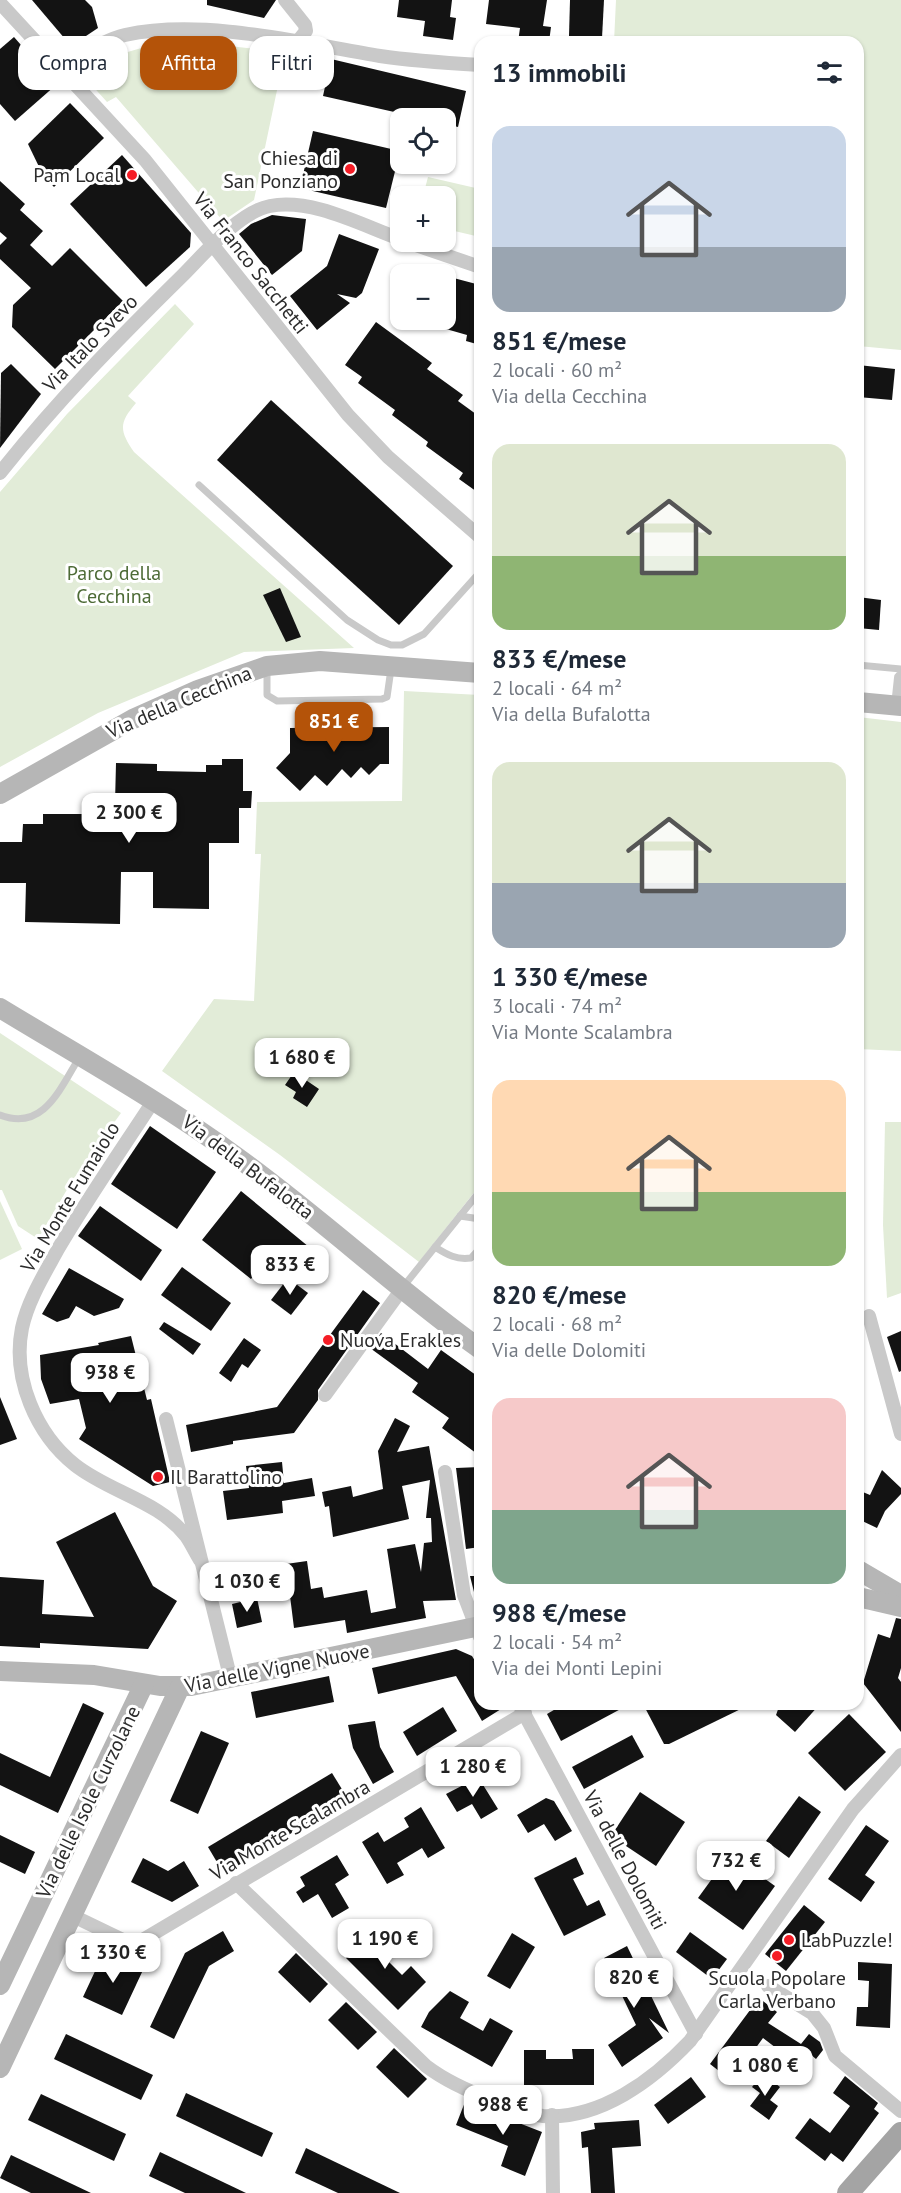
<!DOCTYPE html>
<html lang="it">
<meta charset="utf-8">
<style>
body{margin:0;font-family:"PT Sans",sans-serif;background:#f6f6f7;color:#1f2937;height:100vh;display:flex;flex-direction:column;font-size:22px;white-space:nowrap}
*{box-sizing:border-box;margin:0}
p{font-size:20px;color:#747a83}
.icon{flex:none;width:33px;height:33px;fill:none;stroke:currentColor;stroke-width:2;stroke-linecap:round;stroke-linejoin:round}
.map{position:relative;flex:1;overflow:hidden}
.sheet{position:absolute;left:474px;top:36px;width:390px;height:1674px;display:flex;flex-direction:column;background:#fff;border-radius:18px;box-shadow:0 2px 4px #0004}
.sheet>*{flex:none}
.top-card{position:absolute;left:18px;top:36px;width:366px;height:54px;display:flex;gap:12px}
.tools{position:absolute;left:390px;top:108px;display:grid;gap:12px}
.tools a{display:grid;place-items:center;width:66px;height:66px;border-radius:12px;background:#fff;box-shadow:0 2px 4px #0004;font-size:30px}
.price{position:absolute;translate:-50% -51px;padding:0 14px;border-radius:12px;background:#fff;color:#222;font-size:20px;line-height:39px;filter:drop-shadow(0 2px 3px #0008)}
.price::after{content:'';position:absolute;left:50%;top:36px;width:18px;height:14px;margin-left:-9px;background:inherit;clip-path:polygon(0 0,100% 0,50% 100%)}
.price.active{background:#b45309;color:#fff}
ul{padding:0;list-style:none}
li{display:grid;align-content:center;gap:12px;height:318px;padding:0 18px}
li span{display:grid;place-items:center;height:186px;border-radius:18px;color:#555}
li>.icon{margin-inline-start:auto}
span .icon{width:108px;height:108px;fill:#fffc;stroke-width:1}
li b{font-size:26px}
h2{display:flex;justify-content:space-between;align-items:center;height:72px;padding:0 18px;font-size:26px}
.pill{padding:0 21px;border-radius:18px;background:#fff;box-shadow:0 2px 4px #0004;font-size:21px;line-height:54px}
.pill.active{background:#b45309;color:#fff}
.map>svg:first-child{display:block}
</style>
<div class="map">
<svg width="901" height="2193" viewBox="0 0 901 2193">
<rect width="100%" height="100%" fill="#fff"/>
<g fill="#e2ecd8">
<path d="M616,0H901V350L858,346V42H614Z"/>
<path d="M158,43L220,45L285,52L254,200L223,221L116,97L107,102L80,72L111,57Z"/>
<path d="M428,177L480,189V237L446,229V196H423Z"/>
<path d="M175,304L194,324L128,396L136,403C119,423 119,430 134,452L354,648L244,652L98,713L0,767V492L67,414Z"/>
<path d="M404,691L480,695V1185L419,1262L280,1155L162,1071L214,999L254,1001L261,854H255L257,802L402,801Z"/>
<path d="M858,717L901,722V1051L858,1049Z"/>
<path d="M0,1033L121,1113L72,1181L38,1239L18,1226L2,1190H0Z"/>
<path d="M885,1122H901V1293L887,1298L883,1225Z"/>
<path d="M0,1201L22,1249L0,1260Z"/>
</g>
<g fill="#131313">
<path d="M32,0H85L92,7L98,28L71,46Z"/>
<path d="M207,0H276L264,18L207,5Z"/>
<path d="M399,0H452L450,17L456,18L453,40L423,36L425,21L397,17Z"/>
<path d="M489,0H547L543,26L551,27L549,42H518L520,28L486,24Z"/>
<path d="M570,0H604L602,38L569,36Z"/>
<path d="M14,37L56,85L15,121L0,104V49Z"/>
<path d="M331,59L466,91L458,127L446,124V118H421L323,96Z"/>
<path d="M70,103L104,138L54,187L43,175L28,144Z"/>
<path d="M313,131L400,151L386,208L300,188Z"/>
<path d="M122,155L191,233L190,247L146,287L70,204Z"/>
<path d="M0,181L25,204L20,210L43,231L30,245L52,266L70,248L123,301L55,369L12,327L13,305L31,288L0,259V245L7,238L0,232Z"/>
<path d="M272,215L306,219L302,251L272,275L239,234L251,224Z"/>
<path d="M339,234L379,249L362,293L356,298L337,294L350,303L317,330L290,296L327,266Z"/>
<path d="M446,276L480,285V345L466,341L467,335L446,329Z"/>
<path d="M376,322L432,363L427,369L463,395L458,401L480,417V494L459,479L463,473L426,446L428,442L392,415L395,410L358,383L362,377L345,365Z"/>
<path d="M11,364L41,394L0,448L1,373Z"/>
<path d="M858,365L895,369L892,400L858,397Z"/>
<path d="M271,400L453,566L399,625L217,460Z"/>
<path d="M280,588L301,637L286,642L263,595Z"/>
<path d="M858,597L881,600L879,630L858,628Z"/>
<path d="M389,727V764H380L369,775L361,767L351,778L342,769L327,786L315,775L300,791L276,768L290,753V728Z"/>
<path d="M222,759H243V791H252L251,808H239V843H209V909L153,908V872H121L120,924L25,922L26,883H0V842H22L23,824H43V814H90V803H115L116,763L157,764V771L206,772V765H222Z"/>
<path d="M294,1072L319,1089L307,1107L293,1098L296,1092L285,1085Z"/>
<path d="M150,1126L216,1172L177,1229L111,1184Z"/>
<path d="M241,1191L309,1247L284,1280L263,1264L251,1279L202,1240Z"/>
<path d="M100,1206L162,1250L141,1281L78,1236Z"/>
<path d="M182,1267L231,1303L211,1331L161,1295Z"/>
<path d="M69,1268L124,1299L119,1308L94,1316L76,1306L69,1318L57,1322L42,1314Z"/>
<path d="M288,1278L308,1293L291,1315L271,1300Z"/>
<path d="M363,1290L380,1303L318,1390V1400L294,1433L233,1441V1444L191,1452L186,1425L277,1407Z"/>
<path d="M164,1322L201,1344L193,1355L159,1329Z"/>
<path d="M901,1331V1371L899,1372L887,1337Z"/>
<path d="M381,1333L428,1369L441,1350L480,1378V1456L442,1428L449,1418L412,1392L418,1383L370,1348Z"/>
<path d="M131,1336L147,1400L151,1399L170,1482L153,1486L79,1439L86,1428L79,1399L50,1404L41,1379L40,1355L99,1345L98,1343Z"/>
<path d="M244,1338L261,1350L248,1368L242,1364L231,1382L219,1373Z"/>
<path d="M0,1397L17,1439L0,1445Z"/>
<path d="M395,1418L410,1426L397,1452L429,1446L456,1600L423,1601L426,1618L347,1633L345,1620L294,1628L286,1564L307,1561L311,1589L322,1587L324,1598L367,1590L371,1613L396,1608L387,1549L415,1544L421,1572L424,1543L432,1542L431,1518H426L430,1480L402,1486L409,1519L333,1537L329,1506L325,1507L322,1492L351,1486L353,1497L383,1489L378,1451Z"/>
<path d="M282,1462L284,1483L312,1478L315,1496L282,1501L283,1513L227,1520L223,1491L249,1488L246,1466Z"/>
<path d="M480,1467V1489H477L480,1547L466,1549L456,1468Z"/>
<path d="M882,1470L901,1488V1494L885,1511L877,1528L858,1519V1490L870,1495Z"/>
<path d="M115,1512L153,1586L177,1601L148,1649L40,1643V1648L0,1646V1577L44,1580L42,1614L94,1617L56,1542Z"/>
<path d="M470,1576H480V1600H476Z"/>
<path d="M257,1598L262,1622L237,1628L232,1604Z"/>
<path d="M896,1618L901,1619V1668L898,1678L901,1682V1732L863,1683L878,1634L890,1638Z"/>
<path d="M456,1649L472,1656L480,1669V1704H509L482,1721L456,1676L378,1694L372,1668Z"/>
<path d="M329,1676L334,1702L256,1718L251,1692Z"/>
<path d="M83,1703L104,1713L58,1813L0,1785V1753L50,1777Z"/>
<path d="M564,1704H630L561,1741L547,1714Z"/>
<path d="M643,1704H751L669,1744H664Z"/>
<path d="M780,1704H820L795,1732L776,1715Z"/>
<path d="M443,1707L457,1731L417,1756L403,1732Z"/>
<path d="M849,1714L886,1752L845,1791L808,1753Z"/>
<path d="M375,1721L380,1747L394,1772L373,1784L353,1748L348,1725Z"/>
<path d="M201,1731L229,1743L198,1814L170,1801Z"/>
<path d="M632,1735L644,1757L584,1789L572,1767Z"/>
<path d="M332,1773L348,1799L224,1874L208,1847Z"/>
<path d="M475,1779L480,1780L498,1809L481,1819L472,1804L457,1812L446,1794Z"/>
<path d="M640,1792L685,1822L656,1866L611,1836Z"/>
<path d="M799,1796L821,1812L789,1858L766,1841Z"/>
<path d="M546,1798L554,1801L572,1831L555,1841L544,1824L528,1833L517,1815Z"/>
<path d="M421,1807L445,1848L428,1858L422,1848L397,1863L404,1875L387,1884L362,1842L378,1832L384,1842L409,1827L404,1818Z"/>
<path d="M866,1825L889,1841L865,1875L875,1882L861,1902L828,1879Z"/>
<path d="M0,1835L35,1852L25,1874L0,1862Z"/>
<path d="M730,1854L775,1886L743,1930L698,1898Z"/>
<path d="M337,1855L349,1875L335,1884L349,1908L332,1918L318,1894L303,1903L296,1892L305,1886L300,1877Z"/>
<path d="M576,1857L584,1874L573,1879L587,1906L599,1900L606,1915L564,1936L534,1878Z"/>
<path d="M143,1858L168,1871L184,1861L199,1886L172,1902L131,1882Z"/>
<path d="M804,1905L825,1922L786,1971L765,1954Z"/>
<path d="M375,1928L394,1947L384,1957L402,1975L411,1966L426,1982L398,2010L346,1958Z"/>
<path d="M223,1931L234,1951L209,1966L174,2039L150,2027L185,1953Z"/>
<path d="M690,1932L727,1959L712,1979L676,1952Z"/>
<path d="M512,1933L535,1947L510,1989L487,1976Z"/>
<path d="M627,1946L669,2033L649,2018L663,2038L622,2067L608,2045L636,2025L604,1958Z"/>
<path d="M104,1952L143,1970L122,2015L83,1997Z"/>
<path d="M296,1953L328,1984L310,2003L278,1972Z"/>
<path d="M858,1962L892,1964L890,2028L856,2026L857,2007H868L869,1981L858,1980Z"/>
<path d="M450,1991L469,2002L460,2018L483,2031L490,2018L513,2031L492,2067L421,2027L429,2012Z"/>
<path d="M759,1998L777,2012L768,2023L801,2044L809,2034L820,2042L823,2050L816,2059L810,2054L801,2067L763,2038L739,2071L736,2068L728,2078L710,2064Z"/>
<path d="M346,2002L377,2032L358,2050L328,2020Z"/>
<path d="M66,2034L153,2075L141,2100L54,2059Z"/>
<path d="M394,2048L427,2079L408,2098L376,2067Z"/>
<path d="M572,2049H594V2085H524V2050H546V2059H573Z"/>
<path d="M763,2074L780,2087L770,2100L778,2106L769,2120L750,2106L760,2093L752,2087Z"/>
<path d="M845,2076L878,2103L874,2109L879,2113L843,2162L831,2153L825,2161L795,2138L810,2118L830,2133L850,2106L833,2093Z"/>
<path d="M691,2077L706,2097L668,2124L654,2105Z"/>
<path d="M186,2093L273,2133L262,2157L176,2116Z"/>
<path d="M41,2094L126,2134L114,2161L28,2120Z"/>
<path d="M465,2102L542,2132L525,2176L501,2166L508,2146L456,2125Z"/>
<path d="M639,2120L641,2146L612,2148L615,2193H591L588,2147L582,2148L581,2132L595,2129L594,2123Z"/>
<path d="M306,2148L400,2193H338L295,2173Z"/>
<path d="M160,2152L246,2193H185L149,2176Z"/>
<path d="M11,2155L91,2193H31L0,2178Z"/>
</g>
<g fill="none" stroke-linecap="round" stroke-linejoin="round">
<g stroke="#c9c9c9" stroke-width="7">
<path d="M199,485L347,620L378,640L391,645H402L424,634L480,572"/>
<path d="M858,665L901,669"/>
<path d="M267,669V695L277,701L382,699L387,697L391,669"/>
<path d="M0,1115C43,1132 60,1089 79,1058"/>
<path d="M460,1216L480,1219"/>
<path d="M435,1247C448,1255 456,1260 471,1258L480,1248"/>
<path d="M403,1287L480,1191"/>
</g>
<g stroke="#c9c9c9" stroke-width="14">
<path d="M285,0L305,25L306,31L298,41"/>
<path d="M0,3L145,160L348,415L388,457L480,537"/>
<path d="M60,67C80,57 103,40 125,35C203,18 302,43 380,56C413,61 446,63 480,65"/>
<path d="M407,242L480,267"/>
<path d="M0,473C56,402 118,339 182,276C204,254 239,212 270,206C312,198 361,225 400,239"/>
<path d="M898,706L901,678"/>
<path d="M154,1100C122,1149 88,1198 58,1249C45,1273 28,1300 22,1328C12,1378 36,1434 75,1465C109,1492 159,1501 186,1536C191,1543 195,1552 200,1560"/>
<path d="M869,1316L901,1434"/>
<path d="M325,1395L402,1289"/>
<path d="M166,1419L231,1680"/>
<path d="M445,1472L464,1595L480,1637"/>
<path d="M519,1704L696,2034"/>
<path d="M236,1883L426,2066C447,2082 470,2092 495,2101C510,2107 526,2114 543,2116C600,2120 653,2080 690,2041L853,1809L901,1755"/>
<path d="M71,1915L127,1942L141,1941L525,1713"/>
<path d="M768,1986L812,2013L824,2028L835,2056L901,2111"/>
<path d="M552,2115L553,2193"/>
</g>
<g stroke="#b6b6b6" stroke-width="20">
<path d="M858,702L901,706"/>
<path d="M0,794L133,719L198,690L267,666L320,661L480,673"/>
<path d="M0,1008C79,1056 160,1101 234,1155C319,1216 395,1288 480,1349"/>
<path d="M858,1570L901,1595"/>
<path d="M858,1597L901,1607"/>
<path d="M0,1671L94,1675L160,1686H191L480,1626"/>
<path d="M0,1985L144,1684"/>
<path d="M0,2068L180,1687"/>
</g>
<path stroke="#a4a4a4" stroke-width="22" d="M848,2193L901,2133"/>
</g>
<g fill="#f51d26" stroke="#fff" stroke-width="2">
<circle cx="350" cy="169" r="6"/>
<circle cx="132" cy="175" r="6"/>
<circle cx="328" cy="1340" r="6"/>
<circle cx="158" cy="1477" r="6"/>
<circle cx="789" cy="1940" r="6"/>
<circle cx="777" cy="1956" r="6"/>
</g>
<g text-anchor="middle" stroke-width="6" stroke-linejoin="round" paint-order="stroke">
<g font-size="20" fill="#2c2c2c" stroke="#fff" text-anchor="start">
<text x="338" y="165" text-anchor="end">Chiesa di<tspan x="338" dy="23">San Ponziano</tspan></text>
<text x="120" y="182" text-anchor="end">Pam Local</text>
<text x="340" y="1347">Nuova Erakles</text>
<text x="170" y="1484">Il Barattolino</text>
<text x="801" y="1947">LabPuzzle!</text>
<text x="777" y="1985" text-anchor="middle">Scuola Popolare<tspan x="777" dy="23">Carla Verbano</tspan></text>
</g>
<g font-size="20" fill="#2c2c2c" stroke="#fff">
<text transform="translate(251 263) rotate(52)" y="7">Via Franco Sacchetti</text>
<text transform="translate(90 343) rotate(-46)" y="7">Via Italo Svevo</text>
<text transform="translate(179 702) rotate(-23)" y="7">Via della Cecchina</text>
<text transform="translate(248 1167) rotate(37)" y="7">Via della Bufalotta</text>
<text transform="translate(70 1197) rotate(-59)" y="7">Via Monte Fumaiolo</text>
<text transform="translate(277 1668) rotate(-11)" y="7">Via delle Vigne Nuove</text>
<text transform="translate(88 1802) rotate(-64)" y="7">Via delle Isole Curzolane</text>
<text transform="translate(290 1830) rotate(-30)" y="7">Via Monte Scalambra</text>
<text transform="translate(625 1860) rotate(62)" y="7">Via delle Dolomiti</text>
</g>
<g font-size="20" fill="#4d6b36" stroke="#fff">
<text x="114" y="580">Parco della<tspan x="114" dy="23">Cecchina</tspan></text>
</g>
</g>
</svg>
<div class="tools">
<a><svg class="icon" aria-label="locate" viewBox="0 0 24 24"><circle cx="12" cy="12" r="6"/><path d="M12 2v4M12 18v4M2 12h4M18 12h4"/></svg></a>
<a>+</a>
<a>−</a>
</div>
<b class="price active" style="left:334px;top:753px">851 €</b>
<b class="price" style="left:129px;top:844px">2 300 €</b>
<b class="price" style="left:302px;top:1089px">1 680 €</b>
<b class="price" style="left:290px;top:1296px">833 €</b>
<b class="price" style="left:110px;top:1404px">938 €</b>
<b class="price" style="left:247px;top:1613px">1 030 €</b>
<b class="price" style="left:473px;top:1798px">1 280 €</b>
<b class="price" style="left:736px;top:1892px">732 €</b>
<b class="price" style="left:385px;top:1970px">1 190 €</b>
<b class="price" style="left:113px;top:1984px">1 330 €</b>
<b class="price" style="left:634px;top:2009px">820 €</b>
<b class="price" style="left:765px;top:2097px">1 080 €</b>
<b class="price" style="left:503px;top:2136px">988 €</b>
<div class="top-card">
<a class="pill">Compra</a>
<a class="pill active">Affitta</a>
<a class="pill">Filtri</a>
</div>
<section class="sheet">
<h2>13 immobili<svg class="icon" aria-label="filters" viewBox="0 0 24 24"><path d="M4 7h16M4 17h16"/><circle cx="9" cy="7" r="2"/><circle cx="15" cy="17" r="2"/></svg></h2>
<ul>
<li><span style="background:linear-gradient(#c9d6e8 65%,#9aa5b1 0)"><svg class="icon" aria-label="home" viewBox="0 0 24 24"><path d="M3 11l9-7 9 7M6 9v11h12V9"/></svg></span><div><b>851 €/mese</b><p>2 locali · 60 m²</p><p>Via della Cecchina</p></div></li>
<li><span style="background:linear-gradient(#dfe7d0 60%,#8fb573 0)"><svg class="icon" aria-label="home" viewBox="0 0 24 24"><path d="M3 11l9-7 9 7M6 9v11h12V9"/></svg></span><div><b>833 €/mese</b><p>2 locali · 64 m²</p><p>Via della Bufalotta</p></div></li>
<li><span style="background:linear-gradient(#dfe7d0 65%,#9aa5b1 0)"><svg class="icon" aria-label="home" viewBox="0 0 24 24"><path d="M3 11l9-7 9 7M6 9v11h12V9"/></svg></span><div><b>1 330 €/mese</b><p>3 locali · 74 m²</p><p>Via Monte Scalambra</p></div></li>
<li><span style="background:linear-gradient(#ffd9b3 60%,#8fb573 0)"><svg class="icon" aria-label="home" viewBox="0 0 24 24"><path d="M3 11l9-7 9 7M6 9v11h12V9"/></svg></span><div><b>820 €/mese</b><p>2 locali · 68 m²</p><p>Via delle Dolomiti</p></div></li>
<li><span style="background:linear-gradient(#f6c9c9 60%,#7fa58c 0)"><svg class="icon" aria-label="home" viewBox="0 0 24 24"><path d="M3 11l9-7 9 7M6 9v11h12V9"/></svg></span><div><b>988 €/mese</b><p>2 locali · 54 m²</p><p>Via dei Monti Lepini</p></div></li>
</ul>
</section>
</div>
